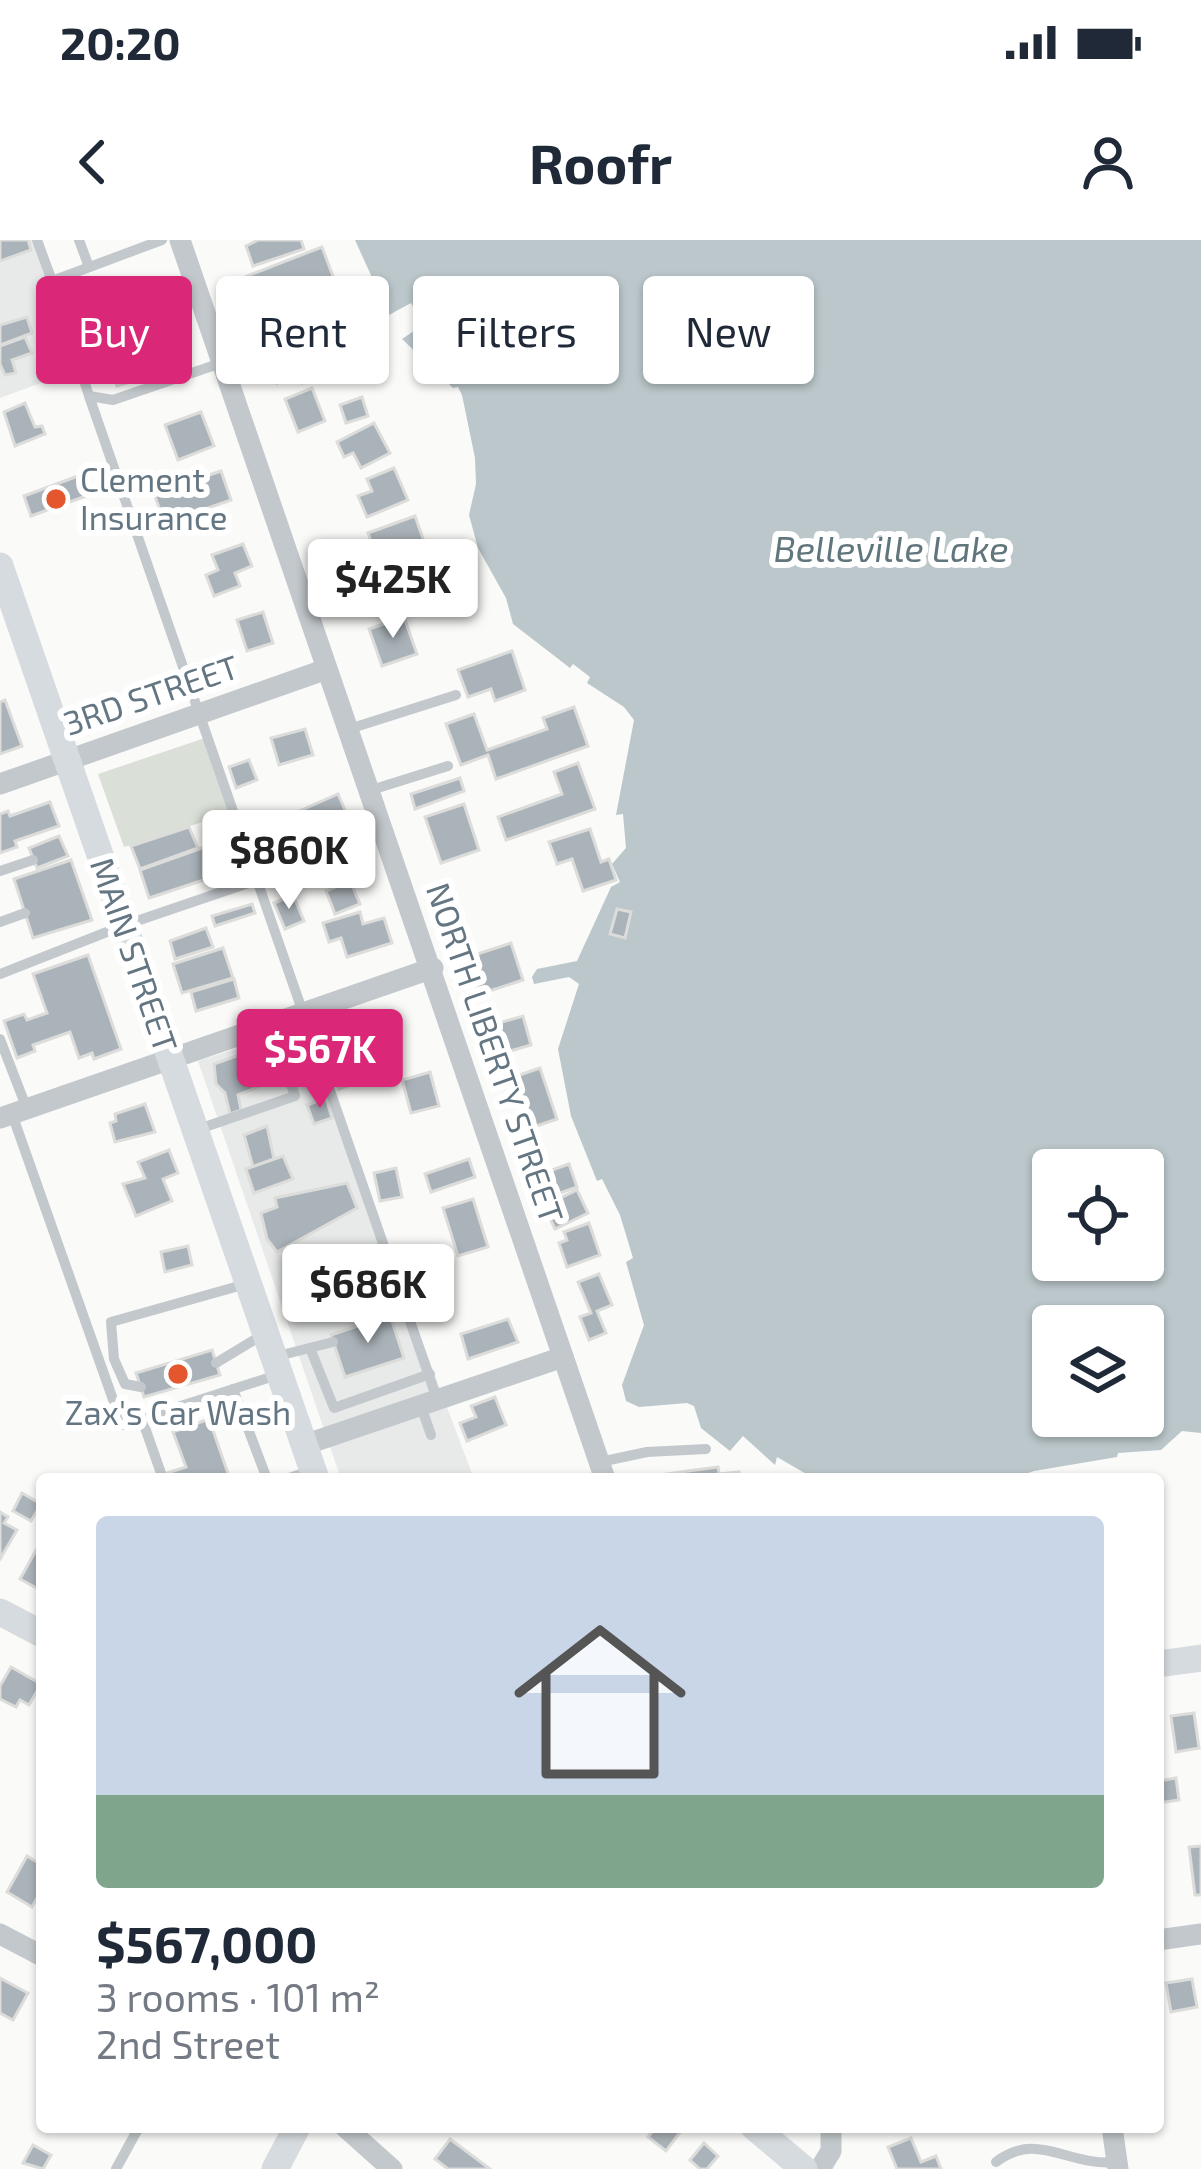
<!DOCTYPE html>
<meta charset="utf-8">
<style>
body{margin:0;font-family:"Exo 2",sans-serif;background:#f6f6f7;color:#1f2937;height:100vh;display:flex;flex-direction:column;font-size:45px;white-space:nowrap}
*{box-sizing:border-box;margin:0}
p{font-size:39px;color:#747a83}
.icon{flex:none;width:66px;height:66px;fill:none;stroke:currentColor;stroke-width:2;stroke-linecap:round;stroke-linejoin:round}
.map{position:relative;flex:1;overflow:hidden}
.details{position:absolute;left:36px;top:1233px;width:1128px;height:660px;display:flex;flex-direction:column;background:#fff;border-radius:12px;box-shadow:0 3px 9px #0004}
.details>*{flex:none}
.hud{position:absolute;left:36px;top:36px;width:1131px;height:108px;display:flex;gap:24px}
.tools{position:absolute;left:1032px;top:909px;display:grid;gap:24px}
.tools a{display:grid;place-items:center;width:132px;height:132px;border-radius:12px;background:#fff;box-shadow:0 3px 9px #0004;font-size:60px}
.price{position:absolute;translate:-50% -102px;padding:0 27px;border-radius:12px;background:#fff;color:#222;font-size:39px;line-height:78px;filter:drop-shadow(0 3px 6px #0008)}
.price::after{content:'';position:absolute;left:50%;top:72px;width:36px;height:27px;margin-left:-18px;background:inherit;clip-path:polygon(0 0,100% 0,50% 100%)}
.price.current{background:#db2777;color:#fff}
ul{padding:0;list-style:none}
li{display:grid;align-content:center;gap:24px;height:636px;padding:0 60px}
li span{display:grid;place-items:center;height:372px;border-radius:12px;color:#555}
li>.icon{margin-inline-start:auto}
span .icon{width:216px;height:216px;fill:#fffc;stroke-width:1}
li b{font-size:51px}
.pill{padding:0 42px;border-radius:12px;background:#fff;box-shadow:0 3px 9px #0004;font-size:42px;line-height:108px}
.pill.current{background:#db2777;color:#fff}
.status{display:flex;justify-content:space-between;align-items:center;height:84px;padding:0 60px;background:#fff;direction:ltr}
.status svg{height:33px;fill:currentColor}
header{display:flex;justify-content:space-between;align-items:center;height:156px;padding:0 60px;background:#fff;font-size:54px;font-weight:700}
.map>svg:first-child{display:block}
</style>
<div class="status"><b>20:20</b><svg viewBox="0 0 49 12"><path d="M0 12V9h3v3zM5 12V6h3v6zM10 12V3h3v9zM15 12V0h3v12zM26 1h20v11H26zM47 4h2v5h-2z"/></svg></div>
<header><svg class="icon" aria-label="back" viewBox="0 0 24 24"><path d="M15 5l-7 7 7 7"/></svg>Roofr<svg class="icon" aria-label="person" viewBox="0 0 24 24"><circle cx="12" cy="8" r="4"/><path d="M4 21q1-7 8-7t8 7"/></svg></header>
<div class="map">
<svg width="1201" height="1929" viewBox="0 0 1201 1929">
<rect width="100%" height="100%" fill="#fafaf8"/>
<g fill="#e8e9e9">
<path d="M0,0H41L87,126L0,158Z"/>
<path d="M304,787L474,1239H341L198,821Z"/>
</g>
<path fill="#dadfd7" d="M205,498L231,573L124,607L98,534Z"/>
<path fill="#bbc7cb" fill-rule="evenodd" d="M355,0H1201V1193L1182,1191L1161,1210L1118,1213L1117,1217L1034,1231L1011,1239H815L777,1217L775,1225L743,1196L730,1211L701,1188L694,1166L687,1163L639,1167L626,1161L622,1145L644,1085L626,1022L633,1018L620,975L602,939L597,941L571,876L558,809L579,744L569,737L534,744L532,737L537,729L577,721L611,647L620,642L612,624L626,608L623,574L616,575L634,480L624,467L587,443L590,437L573,424L570,428L513,384L506,358L478,308L469,275L476,244L475,218L462,155L458,147L453,148L402,99L424,84L411,63L389,75ZM1053,930H1143V1020H1053ZM1053,1086H1143V1176H1053Z"/>
<g fill="#aab3b9" stroke="#dcdcda" stroke-width="3">
<path d="M0,0H28L31,10L0,21Z"/>
<path d="M301,0L304,9L253,26L246,6L258,0Z"/>
<path d="M322,7L334,39L247,73L234,41Z"/>
<path d="M27,77L32,93L0,105V85Z"/>
<path d="M173,88L185,124L117,146L105,110Z"/>
<path d="M305,91L310,104L343,91L356,122L302,143L298,135L277,143L263,109Z"/>
<path d="M25,97L32,113L12,120L16,133L5,135L0,124V106Z"/>
<path d="M312,148L325,181L298,192L285,159Z"/>
<path d="M362,157L368,176L346,183L340,165Z"/>
<path d="M25,163L35,187L42,186L45,194L15,206L4,172Z"/>
<path d="M201,172L214,206L178,220L165,185Z"/>
<path d="M374,183L390,213L361,228L353,213L344,217L337,202Z"/>
<path d="M394,228L408,260L367,277L358,256L372,251L367,239Z"/>
<path d="M221,231L231,260L165,283L154,254Z"/>
<path d="M78,236L86,256L31,276L24,256Z"/>
<path d="M415,276L426,307L379,323L368,293Z"/>
<path d="M243,304L252,326L235,333L240,346L214,356L206,335L218,330L212,315Z"/>
<path d="M382,333L392,364L361,374L350,344Z"/>
<path d="M263,372L273,403L247,411L237,380Z"/>
<path d="M404,377L417,414L382,426L369,389Z"/>
<path d="M512,411L525,450L495,461L491,449L468,457L458,430Z"/>
<path d="M5,460L22,506L0,514V462Z"/>
<path d="M574,467L588,506L496,539L488,515L461,525L446,484L474,474L487,510L547,489L543,478Z"/>
<path d="M305,489L313,515L279,525L271,498Z"/>
<path d="M249,520L257,540L236,548L229,527Z"/>
<path d="M578,523L595,569L506,600L498,577L562,554L554,532Z"/>
<path d="M460,538L464,551L415,569L411,554Z"/>
<path d="M338,554L348,577L306,596L295,573Z"/>
<path d="M50,562L59,586L15,601L17,607L0,613V574L8,571L10,576Z"/>
<path d="M464,564L479,610L441,623L425,577Z"/>
<path d="M189,587L198,608L140,629L131,606Z"/>
<path d="M590,589L601,622L609,619L616,640L583,651L572,619L557,624L549,602Z"/>
<path d="M59,596L68,616L37,628L29,608Z"/>
<path d="M238,596L245,618L223,621L218,603Z"/>
<path d="M216,603L222,623L227,622L231,631L149,658L140,630Z"/>
<path d="M351,603L359,623L322,640L318,631L325,629L321,615Z"/>
<path d="M281,617L288,637L270,644L262,624Z"/>
<path d="M71,620L92,680L33,698L14,639Z"/>
<path d="M350,641L360,664L335,674L326,651Z"/>
<path d="M293,655L304,681L285,689L274,663Z"/>
<path d="M252,664L255,673L215,686L212,676Z"/>
<path d="M617,669L631,672L625,698L610,694Z"/>
<path d="M360,672L363,684L384,678L392,703L347,717L341,698L329,702L323,683Z"/>
<path d="M206,688L213,707L175,719L170,701Z"/>
<path d="M511,703L523,740L480,754L468,717Z"/>
<path d="M223,708L233,738L182,753L173,724Z"/>
<path d="M88,715L121,809L94,819L92,813L79,818L70,792L33,805L35,811L17,818L4,781L24,774L27,780L47,773L33,734Z"/>
<path d="M234,739L239,758L196,771L191,752Z"/>
<path d="M523,776L531,805L500,814L492,785Z"/>
<path d="M387,777L401,818L352,834L356,843L339,849L323,798Z"/>
<path d="M253,810L265,844L238,855L241,870L230,874L225,853L216,844L214,824Z"/>
<path d="M540,828L557,879L528,889L511,838Z"/>
<path d="M430,832L439,866L411,873L402,840Z"/>
<path d="M326,858L332,878L314,884L307,865Z"/>
<path d="M145,864L155,892L115,902L110,883L116,881L115,874Z"/>
<path d="M267,886L274,919L253,927L244,895Z"/>
<path d="M169,910L178,933L163,939L172,961L136,976L123,944L145,938L138,922Z"/>
<path d="M283,916L293,939L254,953L246,929Z"/>
<path d="M469,919L475,937L431,952L425,934Z"/>
<path d="M569,924L577,947L543,959L535,936Z"/>
<path d="M396,928L402,957L380,961L374,933Z"/>
<path d="M347,943L357,968L277,1012L267,999L261,973L277,967L275,958Z"/>
<path d="M577,950L588,973L555,989L544,966Z"/>
<path d="M473,959L488,1007L458,1016L443,968Z"/>
<path d="M589,983L600,1015L567,1027L559,1003L567,1000L564,992Z"/>
<path d="M188,1006L192,1025L165,1032L161,1012Z"/>
<path d="M354,1033L361,1050L342,1056L346,1067L327,1074L324,1068L314,1072L306,1051Z"/>
<path d="M599,1034L612,1065L597,1071L606,1093L589,1100L580,1077L591,1073L578,1042Z"/>
<path d="M390,1075L404,1118L345,1137L331,1095Z"/>
<path d="M508,1079L518,1102L468,1119L461,1094Z"/>
<path d="M212,1110L220,1135L144,1157L136,1133Z"/>
<path d="M495,1157L506,1185L467,1201L460,1183L476,1177L471,1166Z"/>
<path d="M209,1179L230,1239H166L164,1234L186,1227L173,1192Z"/>
<path d="M718,1227L719,1234L739,1232L740,1239H659V1235Z"/>
<path d="M22,1253L41,1264L31,1281L13,1271Z"/>
<path d="M0,1272L8,1277L4,1283L17,1290L0,1319Z"/>
<path d="M40,1303L42,1304V1351L20,1339Z"/>
<path d="M11,1427L41,1444L29,1465L20,1460L16,1467L0,1459V1446Z"/>
<path d="M1194,1473L1199,1508L1176,1512L1171,1476Z"/>
<path d="M1176,1538L1179,1560L1158,1563V1541Z"/>
<path d="M1201,1606V1655H1195L1189,1607Z"/>
<path d="M27,1616L42,1625V1649L32,1667L7,1652Z"/>
<path d="M0,1738L28,1753L13,1780L0,1773Z"/>
<path d="M1192,1739L1197,1767L1171,1772L1166,1743Z"/>
<path d="M656,1887H684L666,1911L648,1897Z"/>
<path d="M911,1898L921,1922L936,1916L941,1929H897L888,1907Z"/>
<path d="M450,1899L490,1929H448L435,1919Z"/>
<path d="M704,1903L718,1916L707,1929H700L690,1920Z"/>
<path d="M33,1905L51,1915L43,1929L23,1923Z"/>
</g>
<g fill="none" stroke-linecap="round" stroke-linejoin="round">
<g stroke="#c3c8cc" stroke-width="10">
<path d="M37,0L52,41L162,0"/>
<path d="M79,0L89,27"/>
<path d="M52,41L89,156L113,160L221,123"/>
<path d="M89,156L437,1159"/>
<path d="M349,489L456,455"/>
<path d="M368,551L448,526"/>
<path d="M0,631L33,620"/>
<path d="M0,682L25,673"/>
<path d="M0,734L122,686L260,639"/>
<path d="M0,799L27,869"/>
<path d="M12,874L122,1185L277,1135"/>
<path d="M199,889L295,856L270,784"/>
<path d="M310,1108L334,1168L430,1134"/>
<path d="M278,1116L333,1102"/>
<path d="M216,1123L264,1094"/>
<path d="M141,1147L125,1144L114,1119L111,1082L246,1044"/>
<path d="M233,1149L267,1239"/>
<path d="M421,1166L431,1195"/>
<path d="M142,1179L163,1239"/>
<path d="M600,1222L647,1212L706,1209"/>
<path d="M286,1239L310,1231"/>
<path d="M996,1922C1038,1890 1067,1927 1117,1922"/>
<path d="M116,1929L139,1887"/>
</g>
<g stroke="#c3c8cc" stroke-width="21">
<path d="M180,0L605,1239"/>
<path d="M0,544L324,430"/>
<path d="M0,878L433,728"/>
<path d="M304,1205L563,1117"/>
<path d="M0,1694L42,1716"/>
<path d="M1158,1700L1201,1694"/>
<path d="M345,1887L392,1929"/>
<path d="M1112,1887L1118,1929"/>
<path d="M820,1929L831,1911V1887"/>
</g>
<g stroke="#d6dbdf" stroke-width="27">
<path d="M0,326L316,1239"/>
<path d="M0,1372L42,1394"/>
<path d="M1158,1424L1201,1418"/>
<path d="M754,1887L804,1929"/>
<path d="M275,1929L297,1887"/>
</g>
</g>
<g fill="#e4572e" stroke="#fff" stroke-width="4.5">
<circle cx="56" cy="259" r="12"/>
<circle cx="178" cy="1134" r="12"/>
</g>
<g text-anchor="middle" stroke-width="12" stroke-linejoin="round" paint-order="stroke">
<g font-size="33" fill="#657683" stroke="#fff" text-anchor="start">
<text x="80" y="252">Clement<tspan x="80" dy="38">Insurance</tspan></text>
<text x="178" y="1185" text-anchor="middle">Zax's Car Wash</text>
</g>
<g font-size="33" fill="#657683" stroke="#fff">
<text transform="translate(151 455) rotate(-19)" y="12">3RD STREET</text>
<text transform="translate(134 715) rotate(71)" y="12">MAIN STREET</text>
<text transform="translate(495 813) rotate(71)" y="12">NORTH LIBERTY STREET</text>
</g>
<g font-size="36" font-style="italic" fill="#60757c" stroke="#fff">
<text x="891" y="322">Belleville Lake</text>
</g>
</g>
</svg>
<div class="tools">
<a><svg class="icon" aria-label="locate" viewBox="0 0 24 24"><circle cx="12" cy="12" r="6"/><path d="M12 2v4M12 18v4M2 12h4M18 12h4"/></svg></a>
<a><svg class="icon" aria-label="layers" viewBox="0 0 24 24"><path d="M12 4l9 5-9 5-9-5zM3 14l9 5 9-5"/></svg></a>
</div>
<b class="price" style="left:393px;top:401px">$425K</b>
<b class="price" style="left:289px;top:672px">$860K</b>
<b class="price current" style="left:320px;top:871px">$567K</b>
<b class="price" style="left:368px;top:1106px">$686K</b>
<div class="hud">
<a class="pill current">Buy</a>
<a class="pill">Rent</a>
<a class="pill">Filters</a>
<a class="pill">New</a>
</div>
<section class="details">
<ul>
<li><span style="background:linear-gradient(#c9d6e8 75%,#7fa58c 0)"><svg class="icon" aria-label="home" viewBox="0 0 24 24"><path d="M3 11l9-7 9 7M6 9v11h12V9"/></svg></span><div><b>$567,000</b><p>3 rooms · 101 m²</p><p>2nd Street</p></div></li>
</ul>
</section>
</div>
